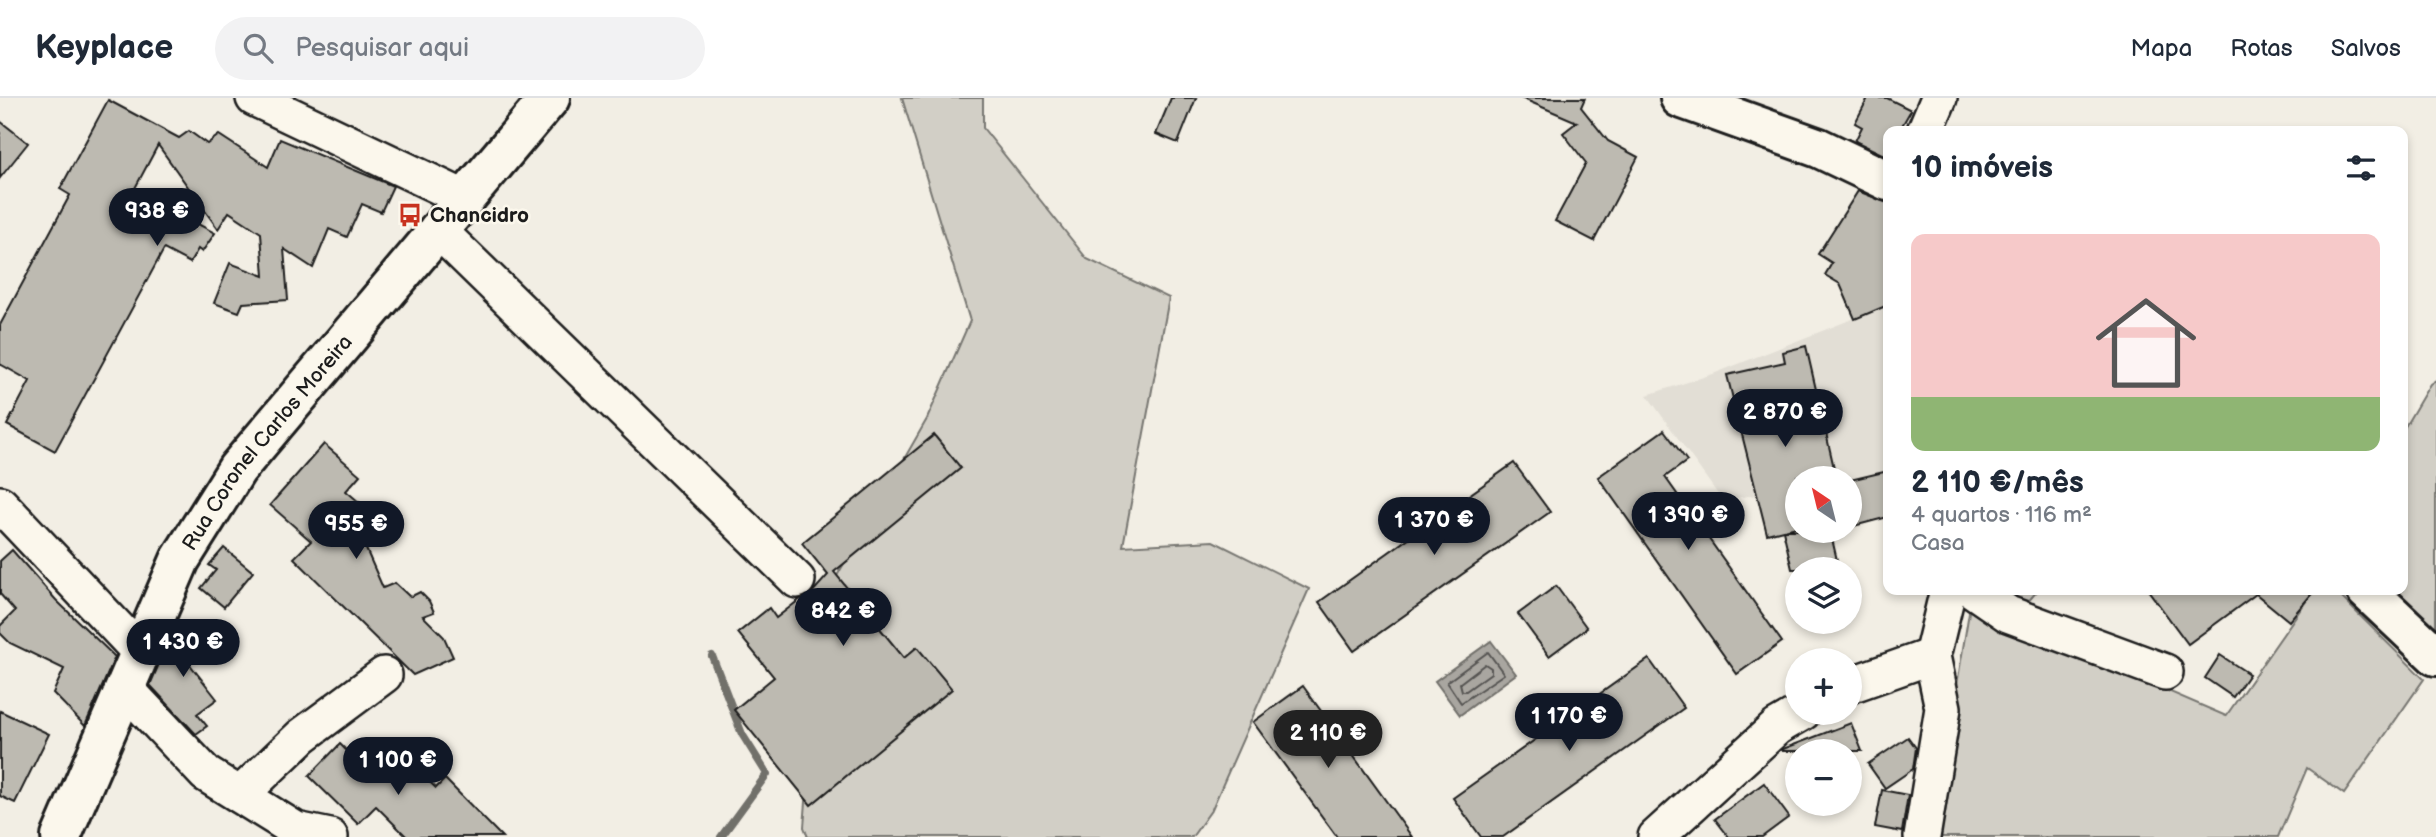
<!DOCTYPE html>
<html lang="pt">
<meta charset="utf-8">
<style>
body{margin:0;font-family:"Balsamiq Sans",sans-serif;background:#f2f2f3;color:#1f2937;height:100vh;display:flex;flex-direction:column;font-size:26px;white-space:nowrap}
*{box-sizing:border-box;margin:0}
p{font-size:23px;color:#747a83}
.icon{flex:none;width:38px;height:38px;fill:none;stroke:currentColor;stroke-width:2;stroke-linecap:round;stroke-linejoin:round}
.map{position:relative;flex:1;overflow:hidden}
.drawer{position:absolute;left:1883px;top:28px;width:525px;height:469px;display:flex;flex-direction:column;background:#fff;border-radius:14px;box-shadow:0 4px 10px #0003}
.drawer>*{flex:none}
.needle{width:46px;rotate:325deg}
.buttons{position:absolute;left:1785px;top:368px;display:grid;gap:14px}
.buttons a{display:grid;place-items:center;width:77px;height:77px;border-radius:50%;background:#fff;box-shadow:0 4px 10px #0003;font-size:35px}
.price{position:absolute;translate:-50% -60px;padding:0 16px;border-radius:24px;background:#111827;color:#fff;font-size:23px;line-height:46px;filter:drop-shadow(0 2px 4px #0008)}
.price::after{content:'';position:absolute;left:50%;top:42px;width:21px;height:16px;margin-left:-10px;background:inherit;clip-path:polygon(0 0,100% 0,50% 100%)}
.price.selected{background:#222;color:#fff}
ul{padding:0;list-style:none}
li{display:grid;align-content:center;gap:14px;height:371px;padding:0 28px}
li span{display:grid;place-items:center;height:217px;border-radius:14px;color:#555}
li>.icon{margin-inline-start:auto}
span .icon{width:126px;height:126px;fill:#fffc;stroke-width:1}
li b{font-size:30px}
h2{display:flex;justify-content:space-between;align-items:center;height:84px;padding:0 28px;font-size:30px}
header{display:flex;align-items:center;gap:42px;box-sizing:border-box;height:98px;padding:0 35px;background:#fff;border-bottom:2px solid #e0e1e3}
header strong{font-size:33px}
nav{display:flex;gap:38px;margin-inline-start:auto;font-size:24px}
.search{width:490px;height:63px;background:#f2f2f3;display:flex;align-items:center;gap:18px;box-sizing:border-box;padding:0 24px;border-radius:38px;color:#747a83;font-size:26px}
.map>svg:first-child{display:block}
</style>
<header>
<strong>Keyplace</strong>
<div class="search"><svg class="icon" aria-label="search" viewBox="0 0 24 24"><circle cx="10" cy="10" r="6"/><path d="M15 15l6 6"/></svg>Pesquisar aqui</div>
<nav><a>Mapa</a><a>Rotas</a><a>Salvos</a></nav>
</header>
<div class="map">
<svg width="2436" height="739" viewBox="0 0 2436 739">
<rect width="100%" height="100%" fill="#f2eee4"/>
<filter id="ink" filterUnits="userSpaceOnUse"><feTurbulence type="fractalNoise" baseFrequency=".0143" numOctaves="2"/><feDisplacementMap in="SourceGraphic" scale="14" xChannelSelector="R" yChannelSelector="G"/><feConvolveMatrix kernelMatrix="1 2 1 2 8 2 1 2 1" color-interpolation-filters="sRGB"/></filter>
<g filter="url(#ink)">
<path fill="#e2ded5" d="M1888,207V377L1850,382V380H1797V391L1722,402L1647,297L1713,276Z"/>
<g fill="#d2cfc6" stroke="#777671" stroke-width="2">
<path d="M902,0H983V30L1087,161L1169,200L1123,448L1213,443L1309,491L1212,711L1192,739H808L804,729L822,504L927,321L970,223Z"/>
<path d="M2436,282V537L2389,492H2403V332L2430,286Z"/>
<path d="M1967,492H2038L2010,525L2226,618L2314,492H2334L2424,581L2344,696L2307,670L2278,739H1932L1970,508Z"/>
</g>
<path fill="#a9a6a0" stroke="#716f6b" stroke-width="2" d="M1491,543L1516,576L1460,617L1435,583Z"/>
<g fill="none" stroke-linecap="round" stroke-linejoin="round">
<g stroke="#545351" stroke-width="2">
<path d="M1488,554L1504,576L1461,605L1447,584Z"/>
<path d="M1485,566L1491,570V575L1466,593H1462L1460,585Z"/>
</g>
<path stroke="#716f6b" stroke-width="8" d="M712,558L742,636L767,676L721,739"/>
</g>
<g fill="#bdbab1" stroke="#1c1c1c" stroke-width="2">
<path d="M1171,0H1196L1178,45L1156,36Z"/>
<path d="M1521,0H1585L1581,9L1608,43L1638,59L1594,143L1555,123L1586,65L1563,35L1577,24Z"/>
<path d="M1868,0H1887L1911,12L1899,33H1888L1886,58L1855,43L1862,29L1855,25Z"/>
<path d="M108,2L179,40L189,33L207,46L219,37L268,69L280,41L393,88L381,114L362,106L347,139L329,131L313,170L284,151L288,202L243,205L239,214L214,205L230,165L264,178L261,135L229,114L218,131L158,47L134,92L215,135L202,154L198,151L190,165L164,151L55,353L7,327L30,283L0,266V227L70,97L60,91Z"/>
<path d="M0,23L28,45L0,80Z"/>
<path d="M1858,93L1888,105V207L1855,221L1840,186L1825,177L1832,165L1818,156Z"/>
<path d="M1806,248L1834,370L1797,378V429L1784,432H1830L1839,471H1792L1783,432L1767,436L1727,277L1785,264L1783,254Z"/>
<path d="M1664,332L1687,363L1665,379L1782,544L1737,576L1598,379Z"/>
<path d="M934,337L961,370L834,474L904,560L917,549L952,591L811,707L734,612L774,579L738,535L769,510L776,520L799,502L811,496L828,477L802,445Z"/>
<path d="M324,346L360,377L346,393L392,432L366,451L383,490L395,485L410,499L420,494L429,503L434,514L423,518L444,539L453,559L413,577L294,460L311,443L270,407Z"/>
<path d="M1514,365L1550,414L1354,553L1319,504Z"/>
<path d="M1888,373V419L1850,429V382Z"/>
<path d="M224,450L253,474L224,509L201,490L216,472L209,467Z"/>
<path d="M12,452L56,502L115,559L85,628L53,595L64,571L10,545L0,535V528L15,513L0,496V463Z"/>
<path d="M1556,488L1587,530L1549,558L1518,516Z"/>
<path d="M2148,492H2315L2289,523L2256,496L2188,546Z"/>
<path d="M176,526L197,538L207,549L188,564L217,601L197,616L207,628L196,636L150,587Z"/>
<path d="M2220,557L2249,576L2233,599L2205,580Z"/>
<path d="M1649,561L1684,610L1503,739H1481L1453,700Z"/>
<path d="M1303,588L1412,739H1337L1253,624Z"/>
<path d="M0,613L49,636L15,705L0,698Z"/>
<path d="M1851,625L1862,653H1783V651Z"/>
<path d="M1908,639L1916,650L1913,671L1885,690L1868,666Z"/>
<path d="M340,646L352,658L363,647L398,683L413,668L436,690L445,681L502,739H407L376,708L358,726L309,678Z"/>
<path d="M1764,685L1789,719L1762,739H1729L1715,721Z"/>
<path d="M1882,692L1908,697L1902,734L1875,729Z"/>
</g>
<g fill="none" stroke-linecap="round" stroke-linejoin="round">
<g stroke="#1c1c1c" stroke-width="40">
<g id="minor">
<path d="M254,0L464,100"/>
<path d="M1925,33L1939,0"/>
<path d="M437,131L797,482"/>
<path d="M0,406L140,554"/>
<path d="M1973,492L2008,516L2165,574"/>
<path d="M1850,587L1932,558"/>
<path d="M125,590L206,676L296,732L330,739"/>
<path d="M240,697L302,638L384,577"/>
<path d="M1656,739L1777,629L1803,614"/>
<path d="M1922,739L1943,610L1932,558L1948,492"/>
</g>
</g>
<g stroke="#1c1c1c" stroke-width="44">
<g id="major">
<path d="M1680,0L1819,50L1888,83"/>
<path d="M2366,492L2436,558"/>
<path id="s1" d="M61,739L180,462L237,371L550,0"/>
</g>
</g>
<use href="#minor" stroke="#fbf7ec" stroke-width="35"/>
<use href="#major" stroke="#fbf7ec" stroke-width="38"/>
</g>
</g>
<defs>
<g id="bus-bare" transform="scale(1.89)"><path d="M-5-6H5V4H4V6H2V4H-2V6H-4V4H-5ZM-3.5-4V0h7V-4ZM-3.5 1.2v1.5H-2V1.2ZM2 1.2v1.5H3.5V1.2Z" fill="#c8321e" stroke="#fbf7ec" stroke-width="2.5" paint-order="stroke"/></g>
</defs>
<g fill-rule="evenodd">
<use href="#bus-bare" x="410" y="117"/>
</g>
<g text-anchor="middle" stroke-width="5" stroke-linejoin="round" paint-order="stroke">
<g font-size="21" font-weight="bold" fill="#1c1c1c" stroke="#fbf7ec" text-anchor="start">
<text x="430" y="124">Chancidro</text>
</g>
<g font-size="21" fill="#1c1c1c" stroke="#fbf7ec">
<text dy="7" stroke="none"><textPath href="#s1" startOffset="448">Rua Coronel Carlos Moreira</textPath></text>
</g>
</g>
</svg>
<div class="buttons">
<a><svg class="needle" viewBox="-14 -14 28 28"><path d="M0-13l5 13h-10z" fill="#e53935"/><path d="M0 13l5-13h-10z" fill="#747a83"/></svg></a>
<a><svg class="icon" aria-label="layers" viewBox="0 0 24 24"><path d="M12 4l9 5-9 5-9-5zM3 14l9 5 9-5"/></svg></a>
<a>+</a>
<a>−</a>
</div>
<b class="price" style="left:157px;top:150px">938 €</b>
<b class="price" style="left:1785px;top:351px">2 870 €</b>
<b class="price" style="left:1688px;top:454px">1 390 €</b>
<b class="price" style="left:1434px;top:459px">1 370 €</b>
<b class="price" style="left:356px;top:463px">955 €</b>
<b class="price" style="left:843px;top:550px">842 €</b>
<b class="price" style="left:183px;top:581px">1 430 €</b>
<b class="price" style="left:1569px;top:655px">1 170 €</b>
<b class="price selected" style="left:1328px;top:672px">2 110 €</b>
<b class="price" style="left:398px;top:699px">1 100 €</b>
<section class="drawer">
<h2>10 imóveis<svg class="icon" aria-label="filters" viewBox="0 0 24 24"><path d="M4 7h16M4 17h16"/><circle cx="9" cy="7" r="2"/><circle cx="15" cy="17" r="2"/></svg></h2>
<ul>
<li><span style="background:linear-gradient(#f6c9c9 75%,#8fb573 0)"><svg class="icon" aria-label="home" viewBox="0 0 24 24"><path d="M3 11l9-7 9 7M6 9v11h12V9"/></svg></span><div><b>2 110 €/mês</b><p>4 quartos · 116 m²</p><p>Casa</p></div></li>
</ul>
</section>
</div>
